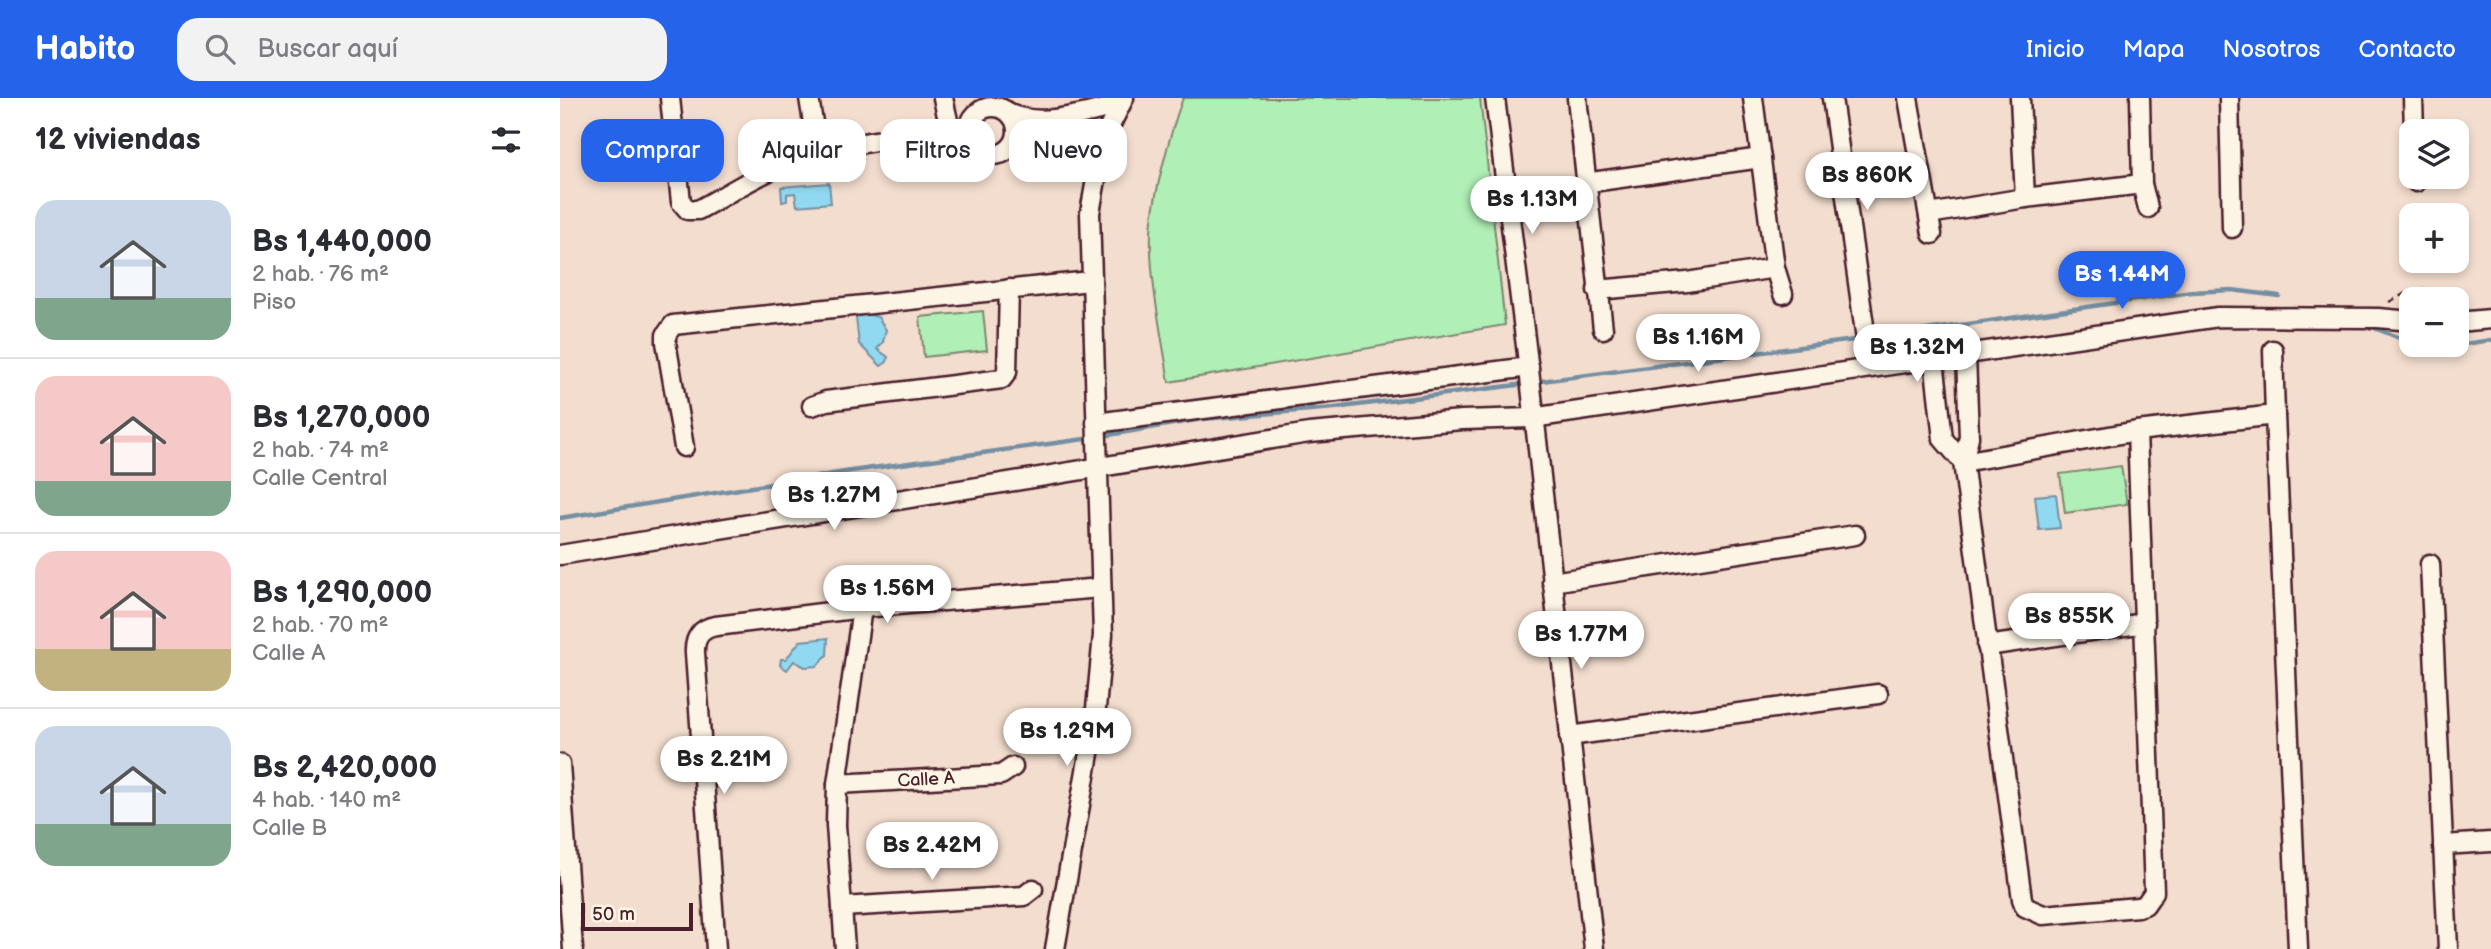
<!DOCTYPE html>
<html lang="es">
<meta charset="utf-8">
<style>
body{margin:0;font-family:"Balsamiq Sans",sans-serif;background:#f2f2f3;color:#2b2b33;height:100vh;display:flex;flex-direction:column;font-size:26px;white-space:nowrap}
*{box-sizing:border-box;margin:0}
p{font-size:23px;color:#7c7c81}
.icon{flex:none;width:38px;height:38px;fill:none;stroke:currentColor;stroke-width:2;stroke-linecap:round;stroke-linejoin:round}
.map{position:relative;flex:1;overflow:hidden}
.side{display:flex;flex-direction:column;background:#fff;width:560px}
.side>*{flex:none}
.hud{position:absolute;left:21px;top:21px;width:665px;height:63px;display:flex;gap:14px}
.buttons{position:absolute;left:1839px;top:21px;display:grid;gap:14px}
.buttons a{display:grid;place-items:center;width:70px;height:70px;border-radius:14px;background:#fff;box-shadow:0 4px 10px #0003;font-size:35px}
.scale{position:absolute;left:21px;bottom:18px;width:112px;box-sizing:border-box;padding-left:7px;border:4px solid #4a1f2b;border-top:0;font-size:19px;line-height:24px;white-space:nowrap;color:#4a1f2b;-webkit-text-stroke:5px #fcf5e5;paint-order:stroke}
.price{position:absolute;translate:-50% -60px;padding:0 16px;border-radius:24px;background:#fff;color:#222;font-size:23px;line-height:46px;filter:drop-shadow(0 2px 4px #0008)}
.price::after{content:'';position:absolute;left:50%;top:42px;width:21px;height:16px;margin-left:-10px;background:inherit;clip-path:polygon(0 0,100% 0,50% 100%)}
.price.active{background:#2563eb;color:#fff}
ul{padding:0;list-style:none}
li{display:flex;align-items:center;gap:21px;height:175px;padding:0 35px}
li+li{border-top:2px solid #e1e1e2}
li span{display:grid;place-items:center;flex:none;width:196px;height:140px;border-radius:21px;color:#555}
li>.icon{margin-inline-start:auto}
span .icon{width:84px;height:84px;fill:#fffc;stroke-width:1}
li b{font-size:30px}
h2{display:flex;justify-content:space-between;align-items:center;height:84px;padding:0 35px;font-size:30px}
.tag{padding:0 24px;border-radius:21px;background:#fff;box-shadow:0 4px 10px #0003;font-size:24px;line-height:63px}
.tag.active{background:#2563eb;color:#fff}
header{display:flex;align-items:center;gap:42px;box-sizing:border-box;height:98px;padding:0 35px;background:#2563eb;color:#fff}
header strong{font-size:33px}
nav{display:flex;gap:38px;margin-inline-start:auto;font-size:24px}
.search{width:490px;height:63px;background:#f2f2f3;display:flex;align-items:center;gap:18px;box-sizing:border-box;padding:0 24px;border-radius:21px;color:#7c7c81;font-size:26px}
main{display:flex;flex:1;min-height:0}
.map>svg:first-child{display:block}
</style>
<header>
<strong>Habito</strong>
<div class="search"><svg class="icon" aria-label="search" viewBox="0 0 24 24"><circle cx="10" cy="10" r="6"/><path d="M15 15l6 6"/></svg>Buscar aquí</div>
<nav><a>Inicio</a><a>Mapa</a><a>Nosotros</a><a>Contacto</a></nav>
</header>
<main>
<section class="side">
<h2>12 viviendas<svg class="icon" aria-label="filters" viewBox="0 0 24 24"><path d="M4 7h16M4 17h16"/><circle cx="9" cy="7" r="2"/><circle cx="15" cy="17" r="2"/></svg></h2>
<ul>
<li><span style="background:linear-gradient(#c9d6e8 70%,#7fa58c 0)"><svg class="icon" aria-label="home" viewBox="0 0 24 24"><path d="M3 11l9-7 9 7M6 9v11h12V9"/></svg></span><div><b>Bs 1,440,000</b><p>2 hab. · 76 m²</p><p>Piso</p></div></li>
<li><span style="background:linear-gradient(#f6c9c9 75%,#7fa58c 0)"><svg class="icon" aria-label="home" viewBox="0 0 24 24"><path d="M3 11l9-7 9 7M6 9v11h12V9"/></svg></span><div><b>Bs 1,270,000</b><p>2 hab. · 74 m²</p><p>Calle Central</p></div></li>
<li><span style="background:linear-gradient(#f6c9c9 70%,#c2b280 0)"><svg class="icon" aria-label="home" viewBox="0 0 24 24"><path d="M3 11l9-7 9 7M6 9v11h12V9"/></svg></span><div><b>Bs 1,290,000</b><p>2 hab. · 70 m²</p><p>Calle A</p></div></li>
<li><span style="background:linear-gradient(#c9d6e8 70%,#7fa58c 0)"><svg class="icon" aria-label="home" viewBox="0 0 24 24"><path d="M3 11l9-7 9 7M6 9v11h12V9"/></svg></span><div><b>Bs 2,420,000</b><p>4 hab. · 140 m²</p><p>Calle B</p></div></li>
</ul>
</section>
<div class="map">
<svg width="1931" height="851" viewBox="0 0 1931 851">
<rect width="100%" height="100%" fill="#f3ddce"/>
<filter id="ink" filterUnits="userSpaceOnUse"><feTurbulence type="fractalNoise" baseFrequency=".0143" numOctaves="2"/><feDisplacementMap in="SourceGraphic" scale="14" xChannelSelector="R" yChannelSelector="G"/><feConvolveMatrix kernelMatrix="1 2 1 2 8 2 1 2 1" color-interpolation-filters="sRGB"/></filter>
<g filter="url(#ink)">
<g fill="#b0efb6" stroke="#7d8770" stroke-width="2">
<path d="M623,0H920L945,227L609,284C602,239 589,179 591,135C592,101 611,32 623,0Z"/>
<path d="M423,213L427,252L364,259L360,219Z"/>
<path d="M1561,368L1567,406L1505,415L1500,376Z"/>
</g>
<g fill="#90d9f1" stroke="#748fa2" stroke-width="2">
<path d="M269,85L271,105L237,108L235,95L227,96V103L222,104L221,89Z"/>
<path d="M307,216L318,219L326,232L323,244L317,251L328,259L327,264L321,268L299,246L296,219Z"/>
<path d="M1496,396L1500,430L1479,432L1475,398Z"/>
<path d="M268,540L267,557L257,568L245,569L234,563L227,572L220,567L221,561H226L240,543Z"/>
</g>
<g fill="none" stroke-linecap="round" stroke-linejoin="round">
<g stroke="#748fa2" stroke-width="4.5">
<path d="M1807,227L1852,245"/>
<path d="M1310,240L1632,194L1672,192L1719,198"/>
<path d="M1859,247L1892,248L1931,242"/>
<path d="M974,284L1302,241"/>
<path d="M549,337L642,321L774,310L965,286"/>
<path d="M0,420L291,373L525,341"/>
</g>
<g stroke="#4a1f2b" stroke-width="23">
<g id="minor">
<path d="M110,0L121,104L128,112H138C163,99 188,82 214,71C267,49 352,32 409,37"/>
<path d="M249,0L258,55"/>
<path d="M383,0L391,36"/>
<path d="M935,0L970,280L1034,851"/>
<path d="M1017,0L1043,231"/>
<path d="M1193,0L1215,170L1223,196"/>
<path d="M1272,0L1310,270"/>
<path d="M1348,0L1372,136"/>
<path d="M1460,0L1465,100"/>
<path d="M1580,0L1582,86L1588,110"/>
<path d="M1669,0L1672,130"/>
<path d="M1853,0L1854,33"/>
<circle cx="433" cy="33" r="24"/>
<path d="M452,17C484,29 524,15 557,8"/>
<path d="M457,41L467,47L543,42"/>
<path d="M1855,79L1856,84"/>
<path d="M1025,85L1201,60"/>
<path d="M1369,116L1465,100L1582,86"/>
<path d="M1037,192L1127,184L1215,170"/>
<path d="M1897,224L1931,221"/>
<path d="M1713,252L1715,317"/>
<path d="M1406,258L1409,339L1403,364L1462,801L1465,809L1483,817L1578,809L1585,807L1594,794L1577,333"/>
<path d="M1374,262L1383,341L1403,364"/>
<path d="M252,308L266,303L442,281L447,274L449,191"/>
<path d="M536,325L969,269"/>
<path d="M124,349L106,244V237L113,227L530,183"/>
<path d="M1403,364L1577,333L1715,317L1738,851"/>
<path d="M0,457L749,335L902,322L972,320L1658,219L1818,220L1852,223"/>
<path d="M1870,466L1888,851"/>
<path d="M992,484L1295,437"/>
<path d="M1427,548L1585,525"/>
<path d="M1009,638L1318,596"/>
<path d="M0,666L13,851"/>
<path d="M277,686L441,677L453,669"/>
<path d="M1883,747L1931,744"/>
<path d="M282,809L464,798L473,791"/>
<path d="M156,851L135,555C134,540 141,530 156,528L302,510L541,490"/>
<path d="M285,851L276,727L277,686L302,510"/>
<path d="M495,851L535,621L543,537L530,115L543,42L564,0"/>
</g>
</g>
<path stroke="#4a1f2b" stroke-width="2.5" stroke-dasharray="7 5" stroke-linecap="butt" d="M1829,204L1848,194L1865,191"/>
<use href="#minor" stroke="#fcf5e5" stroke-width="18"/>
</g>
</g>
<g text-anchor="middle" stroke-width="5" stroke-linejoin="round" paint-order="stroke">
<g font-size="18" fill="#4a1f2b" stroke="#fcf5e5">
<text transform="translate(366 681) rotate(-3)" y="6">Calle A</text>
</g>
</g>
</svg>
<div class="buttons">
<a><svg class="icon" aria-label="layers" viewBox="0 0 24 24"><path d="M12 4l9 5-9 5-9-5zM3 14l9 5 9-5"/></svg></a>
<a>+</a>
<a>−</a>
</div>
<div class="scale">50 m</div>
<b class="price" style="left:1307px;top:114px">Bs 860K</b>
<b class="price" style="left:972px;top:138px">Bs 1.13M</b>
<b class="price active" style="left:1562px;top:213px">Bs 1.44M</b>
<b class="price" style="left:1138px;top:276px">Bs 1.16M</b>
<b class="price" style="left:1357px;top:286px">Bs 1.32M</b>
<b class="price" style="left:274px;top:434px">Bs 1.27M</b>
<b class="price" style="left:327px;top:527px">Bs 1.56M</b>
<b class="price" style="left:1509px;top:555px">Bs 855K</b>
<b class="price" style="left:1021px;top:573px">Bs 1.77M</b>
<b class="price" style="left:507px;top:670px">Bs 1.29M</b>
<b class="price" style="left:164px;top:698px">Bs 2.21M</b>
<b class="price" style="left:372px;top:784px">Bs 2.42M</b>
<div class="hud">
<a class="tag active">Comprar</a>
<a class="tag">Alquilar</a>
<a class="tag">Filtros</a>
<a class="tag">Nuevo</a>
</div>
</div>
</main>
